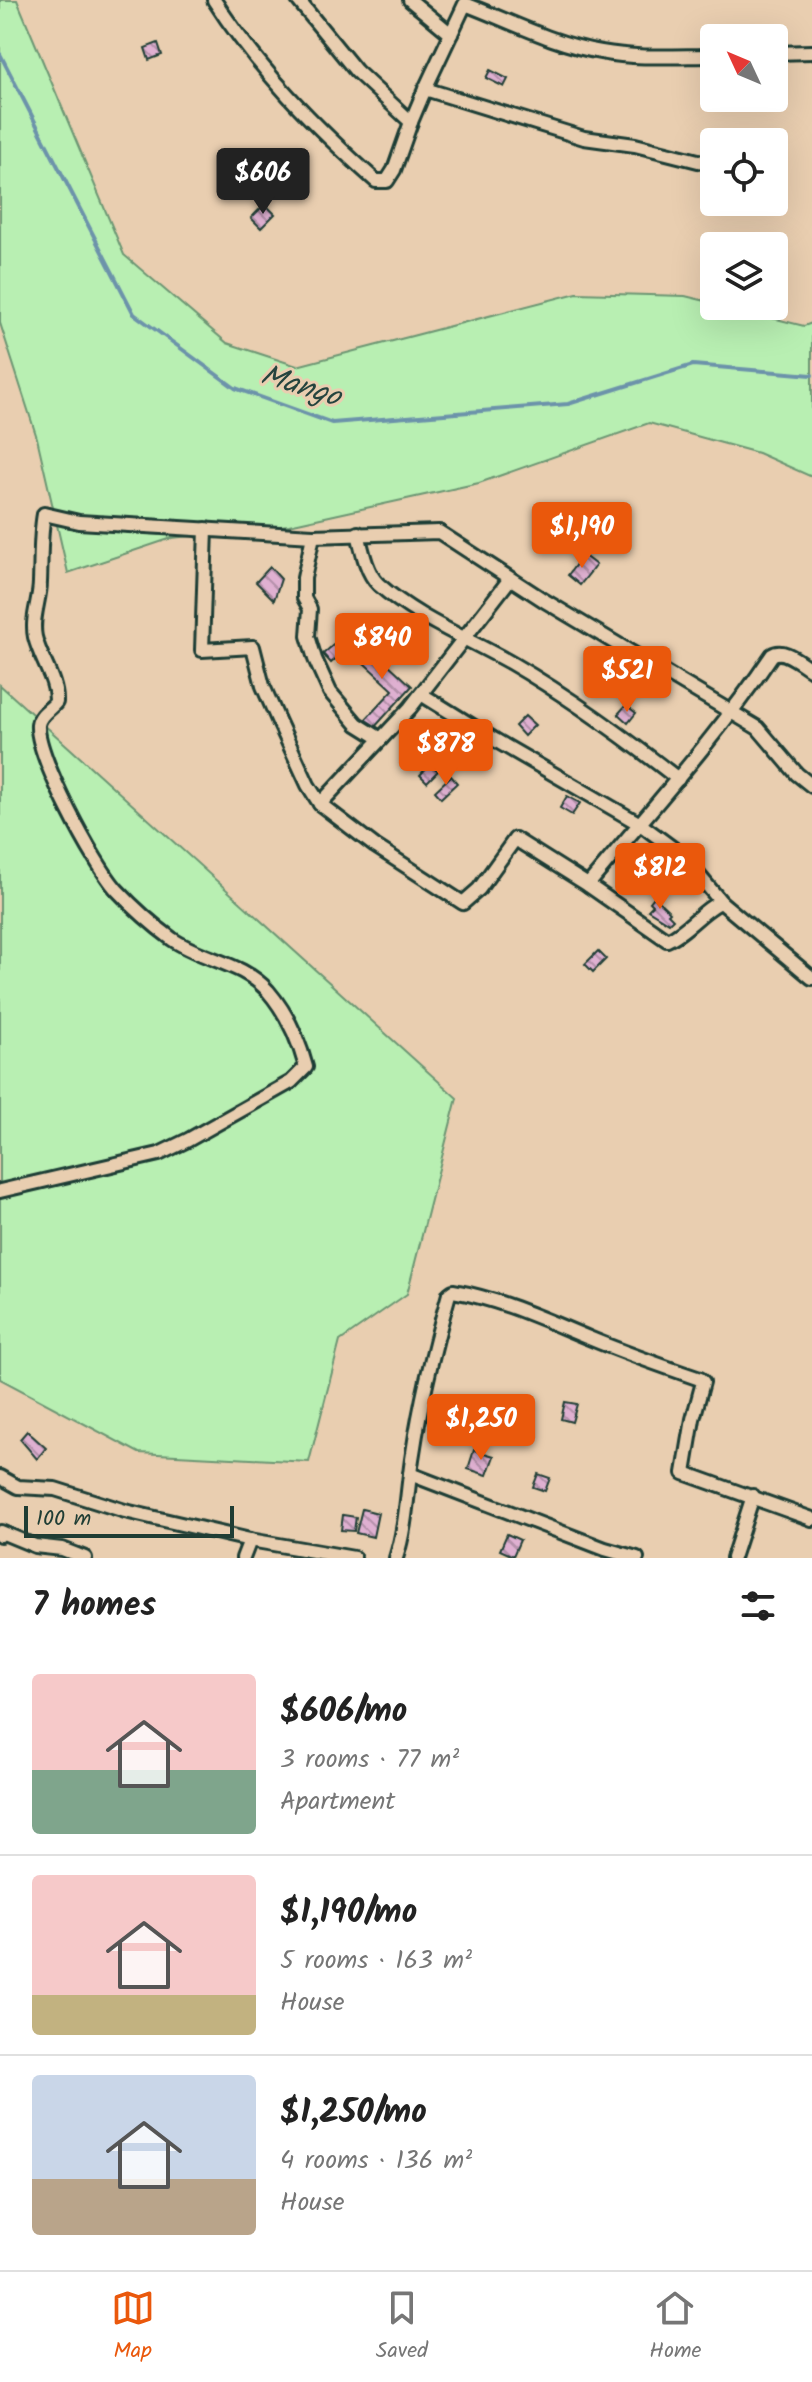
<!DOCTYPE html>
<meta charset="utf-8">
<style>
body{margin:0;font-family:Kalam,sans-serif;background:#f2f2f2;color:#222;height:100vh;display:flex;flex-direction:column;font-size:30px;white-space:nowrap}
*{box-sizing:border-box;margin:0}
p{font-size:26px;color:#767676}
.icon{flex:none;width:44px;height:44px;fill:none;stroke:currentColor;stroke-width:2;stroke-linecap:round;stroke-linejoin:round}
.map{position:relative;height:1558px;overflow:hidden}
.details{display:flex;flex-direction:column;background:#fff;flex:1}
.details>*{flex:none}
.needle{width:52px;rotate:314deg}
.controls{position:absolute;left:700px;top:24px;display:grid;gap:16px}
.controls a{display:grid;place-items:center;width:88px;height:88px;border-radius:8px;background:#fff;box-shadow:0 8px 32px #0002;font-size:40px}
.scale{position:absolute;left:24px;bottom:20px;width:210px;box-sizing:border-box;padding-left:8px;border:4px solid #1f3d34;border-top:0;font-size:22px;line-height:28px;white-space:nowrap;color:#1f3d34;-webkit-text-stroke:6px #e9ceb0;paint-order:stroke}
.price{position:absolute;translate:-50% -68px;padding:0 18px;border-radius:8px;background:#ea580c;color:#fff;font-size:26px;line-height:52px;filter:drop-shadow(0 2px 4px #0008)}
.price::after{content:'';position:absolute;left:50%;top:48px;width:24px;height:18px;margin-left:-12px;background:inherit;clip-path:polygon(0 0,100% 0,50% 100%)}
.price.on{background:#222;color:#fff}
ul{padding:0;list-style:none}
li{display:flex;align-items:center;gap:24px;height:200px;padding:0 32px}
li+li{border-top:2px solid #e0e0e0}
li span{display:grid;place-items:center;flex:none;width:224px;height:160px;border-radius:8px;color:#555}
li>.icon{margin-inline-start:auto}
span .icon{width:96px;height:96px;fill:#fffc;stroke-width:1}
li b{font-size:34px}
h2{display:flex;justify-content:space-between;align-items:center;height:96px;padding:0 32px;font-size:34px}
.menu{display:flex;justify-content:space-around;align-items:center;height:112px;border-top:2px solid #e0e0e0;background:#fff;font-size:22px;color:#767676}
.menu a{display:grid;justify-items:center;gap:4px}
.menu .on{color:#ea580c}
.map>svg:first-child{display:block}
</style>
<div class="map">
<svg width="812" height="1558" viewBox="0 0 812 1558">
<defs>
<pattern id="building-back-hatch" width="6" height="6" patternUnits="userSpaceOnUse" patternTransform="scale(2)"><rect width="6" height="6" fill="#dfb0d1"/><path d="M-1 5l2 2M0 0l6 6M5-1l2 2" fill="none" stroke="#b490aa"/></pattern>
</defs>
<rect width="100%" height="100%" fill="#e9ceb0"/>
<filter id="ink" filterUnits="userSpaceOnUse"><feTurbulence type="fractalNoise" baseFrequency=".0125" numOctaves="2"/><feDisplacementMap in="SourceGraphic" scale="16" xChannelSelector="R" yChannelSelector="G"/><feConvolveMatrix kernelMatrix="1 2 1 2 8 2 1 2 1" color-interpolation-filters="sRGB"/></filter>
<g filter="url(#ink)">
<g fill="#b8efb2" stroke="#6c9673" stroke-width="2">
<path d="M0,0H17L124,255L227,343L297,366L577,293L685,296L714,303V306H724L804,326L812,323V477L758,453L649,423L479,483L289,525L172,538L68,573L37,438L0,323Z"/>
<path d="M0,685L457,1098L407,1294L340,1341L309,1462L139,1453L0,1379Z"/>
</g>
<g fill="none" stroke-linecap="round" stroke-linejoin="round">
<path stroke="#6c93aa" stroke-width="4" d="M0,54L134,314L235,388L332,423L568,404L693,365L812,375"/>
</g>
<g fill="url(#building-back-hatch)" stroke="#1f3d34" stroke-width="2">
<path d="M158,43L162,55L149,60L145,48Z"/>
<path d="M490,70L508,79L504,87L486,78Z"/>
<path d="M265,204L275,214L261,228L251,218Z"/>
<path d="M583,555L596,565L580,585L568,575Z"/>
<path d="M270,567L281,579L274,600L256,582Z"/>
<path d="M349,631L357,640L331,663L323,654Z"/>
<path d="M361,639L412,686L373,729L364,721L393,690L350,650Z"/>
<path d="M626,705L636,713L628,723L618,714Z"/>
<path d="M525,716L535,725L524,736L515,726Z"/>
<path d="M430,764L438,771L427,782L420,775Z"/>
<path d="M451,776L457,783L441,798L435,791Z"/>
<path d="M567,796L580,803L572,815L560,808Z"/>
<path d="M654,897L670,912L668,914L673,919L669,923L648,910L653,905L650,902Z"/>
<path d="M598,951L606,959L593,972L585,964Z"/>
<path d="M565,1402L577,1404L572,1422L561,1419Z"/>
<path d="M27,1431L46,1448L37,1459L20,1439Z"/>
<path d="M474,1450L494,1456L487,1475L468,1469Z"/>
<path d="M538,1474L550,1478L545,1491L533,1487Z"/>
<path d="M362,1509L378,1513L373,1537L356,1533Z"/>
<path d="M343,1515L356,1517L354,1531L341,1530Z"/>
<path d="M507,1534L520,1540L513,1556L500,1550Z"/>
</g>
<g fill="none" stroke-linecap="round" stroke-linejoin="round">
<g stroke="#1f3d34" stroke-width="18">
<g id="street">
<path d="M214,0C258,69 315,127 376,181H387L394,170L411,122"/>
<path d="M298,0L356,71L411,122L425,89L584,138L635,145L714,165"/>
<path d="M410,0L451,34"/>
<path d="M774,53L812,52"/>
<path d="M425,89L465,4C510,21 553,44 601,52C638,59 677,56 714,56"/>
<path d="M206,529L202,650L253,647L263,686L278,720L308,785L320,804L375,846L463,903L479,889L515,839L588,885L667,940C686,933 705,907 721,902"/>
<path d="M358,533C362,549 366,572 378,584C416,618 467,638 511,663C570,697 624,737 678,779"/>
<path d="M313,536L304,578V598L310,609L308,636L315,659L330,692L357,724L381,739"/>
<path d="M421,694L495,740L640,824L682,855L721,902L812,978"/>
<path d="M320,804L410,708L510,579"/>
<path d="M588,885C651,809 717,737 772,655C784,647 800,663 812,670"/>
<path d="M0,1191L159,1154L188,1140L291,1082L306,1067C299,1041 286,1012 268,991C242,962 202,960 172,939C153,925 133,907 117,890C95,866 36,756 38,725C39,714 50,710 56,702C57,680 40,659 35,637C31,618 40,600 40,582C41,559 40,536 44,514L79,522L313,536L439,532L545,601L758,728L797,774L812,786"/>
<path d="M410,1474L605,1549L637,1558"/>
<path d="M0,1477L18,1487L55,1489L125,1511L250,1540L354,1558"/>
<path d="M0,1535L1,1532L35,1546L62,1549L85,1558"/>
<path d="M243,1558L250,1540"/>
<path d="M396,1558C407,1524 407,1488 413,1453C421,1399 434,1347 449,1294L453,1291C501,1299 545,1320 589,1338C625,1353 662,1366 700,1379L703,1382L693,1419L684,1473L812,1519"/>
<path d="M733,1558L753,1496"/>
</g>
</g>
<use href="#street" stroke="#e9ceb0" stroke-width="12"/>
</g>
</g>
<g text-anchor="middle" stroke-width="6" stroke-linejoin="round" paint-order="stroke">
<g font-size="30" font-style="italic" fill="#25443e" stroke="#e9ceb0">
<text transform="translate(301 385) rotate(17)" y="10">Mango</text>
</g>
</g>
</svg>
<div class="controls">
<a><svg class="needle" viewBox="-14 -14 28 28"><path d="M0-13l5 13h-10z" fill="#e53935"/><path d="M0 13l5-13h-10z" fill="#767676"/></svg></a>
<a><svg class="icon" aria-label="locate" viewBox="0 0 24 24"><circle cx="12" cy="12" r="6"/><path d="M12 2v4M12 18v4M2 12h4M18 12h4"/></svg></a>
<a><svg class="icon" aria-label="layers" viewBox="0 0 24 24"><path d="M12 4l9 5-9 5-9-5zM3 14l9 5 9-5"/></svg></a>
</div>
<div class="scale">100 m</div>
<b class="price on" style="left:263px;top:216px">$606</b>
<b class="price" style="left:582px;top:570px">$1,190</b>
<b class="price" style="left:382px;top:681px">$840</b>
<b class="price" style="left:627px;top:714px">$521</b>
<b class="price" style="left:446px;top:787px">$878</b>
<b class="price" style="left:660px;top:911px">$812</b>
<b class="price" style="left:481px;top:1462px">$1,250</b>
</div>
<section class="details">
<h2>7 homes<svg class="icon" aria-label="filters" viewBox="0 0 24 24"><path d="M4 7h16M4 17h16"/><circle cx="9" cy="7" r="2"/><circle cx="15" cy="17" r="2"/></svg></h2>
<ul>
<li><span style="background:linear-gradient(#f6c9c9 60%,#7fa58c 0)"><svg class="icon" aria-label="home" viewBox="0 0 24 24"><path d="M3 11l9-7 9 7M6 9v11h12V9"/></svg></span><div><b>$606/mo</b><p>3 rooms · 77 m²</p><p>Apartment</p></div></li>
<li><span style="background:linear-gradient(#f6c9c9 75%,#c2b280 0)"><svg class="icon" aria-label="home" viewBox="0 0 24 24"><path d="M3 11l9-7 9 7M6 9v11h12V9"/></svg></span><div><b>$1,190/mo</b><p>5 rooms · 163 m²</p><p>House</p></div></li>
<li><span style="background:linear-gradient(#c9d6e8 65%,#b9a48a 0)"><svg class="icon" aria-label="home" viewBox="0 0 24 24"><path d="M3 11l9-7 9 7M6 9v11h12V9"/></svg></span><div><b>$1,250/mo</b><p>4 rooms · 136 m²</p><p>House</p></div></li>
</ul>
</section>
<nav class="menu">
<a class="on"><svg class="icon" aria-label="map" viewBox="0 0 24 24"><path d="M3 6l6-2 6 2 6-2v14l-6 2-6-2-6 2zM9 4v14M15 6v14"/></svg>Map</a>
<a><svg class="icon" aria-label="saved" viewBox="0 0 24 24"><path d="M7 4h10v16l-5-4-5 4z"/></svg>Saved</a>
<a><svg class="icon" aria-label="home" viewBox="0 0 24 24"><path d="M3 11l9-7 9 7M6 9v11h12V9"/></svg>Home</a>
</nav>
